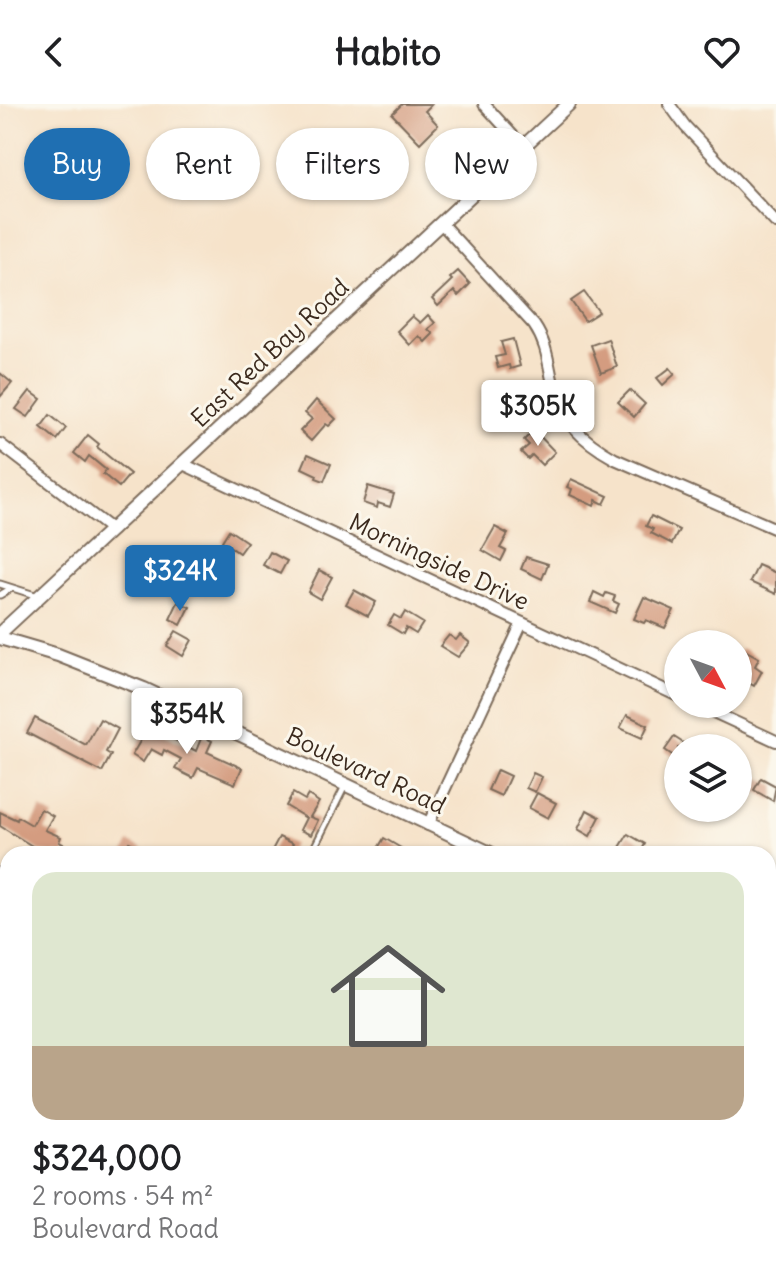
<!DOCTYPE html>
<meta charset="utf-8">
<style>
body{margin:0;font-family:Delius,sans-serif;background:#f6f6f6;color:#202124;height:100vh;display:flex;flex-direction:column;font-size:30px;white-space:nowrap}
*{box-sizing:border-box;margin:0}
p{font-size:26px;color:#757577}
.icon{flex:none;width:44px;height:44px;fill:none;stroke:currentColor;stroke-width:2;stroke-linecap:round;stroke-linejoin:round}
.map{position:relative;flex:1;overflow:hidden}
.side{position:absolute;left:0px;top:742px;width:776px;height:440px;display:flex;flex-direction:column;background:#fff;border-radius:24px 24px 0 0;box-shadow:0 2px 6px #0004}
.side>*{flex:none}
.top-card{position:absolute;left:24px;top:24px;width:728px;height:72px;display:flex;gap:16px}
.needle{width:52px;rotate:131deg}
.fabs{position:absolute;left:664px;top:526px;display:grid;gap:16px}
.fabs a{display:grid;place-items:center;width:88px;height:88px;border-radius:50%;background:#fff;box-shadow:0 2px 6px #0004;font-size:40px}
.price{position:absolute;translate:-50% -68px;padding:0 18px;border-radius:8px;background:#fff;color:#222;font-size:26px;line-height:52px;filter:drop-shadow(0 2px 4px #0008)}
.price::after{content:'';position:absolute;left:50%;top:48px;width:24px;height:18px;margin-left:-12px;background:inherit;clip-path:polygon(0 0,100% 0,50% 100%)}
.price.selected{background:#1f6fb2;color:#fff}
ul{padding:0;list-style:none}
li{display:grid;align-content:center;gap:16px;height:424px;padding:0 32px}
li span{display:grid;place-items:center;height:248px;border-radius:24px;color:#555}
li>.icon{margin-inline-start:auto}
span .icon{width:144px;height:144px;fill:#fffc;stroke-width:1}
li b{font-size:34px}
.tag{padding:0 28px;border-radius:36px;background:#fff;box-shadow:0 2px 6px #0004;font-size:28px;line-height:72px}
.tag.selected{background:#1f6fb2;color:#fff}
header{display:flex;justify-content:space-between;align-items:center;height:104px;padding:0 32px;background:#fff;font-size:36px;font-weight:700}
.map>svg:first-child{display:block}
</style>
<header><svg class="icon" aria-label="back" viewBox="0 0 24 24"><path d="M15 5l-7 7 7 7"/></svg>Habito<svg class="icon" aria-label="heart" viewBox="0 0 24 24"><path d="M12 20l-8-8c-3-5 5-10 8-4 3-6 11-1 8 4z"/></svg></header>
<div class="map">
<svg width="776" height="1182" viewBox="0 0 776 1182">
<rect width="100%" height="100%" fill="#fbf7ec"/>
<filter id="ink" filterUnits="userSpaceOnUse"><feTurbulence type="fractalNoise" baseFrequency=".0125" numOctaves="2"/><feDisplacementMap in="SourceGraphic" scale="16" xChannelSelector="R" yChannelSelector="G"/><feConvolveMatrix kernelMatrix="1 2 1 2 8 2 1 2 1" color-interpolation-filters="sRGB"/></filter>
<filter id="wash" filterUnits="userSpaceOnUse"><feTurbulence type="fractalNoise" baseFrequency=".006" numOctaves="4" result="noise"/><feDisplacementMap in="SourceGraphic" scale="32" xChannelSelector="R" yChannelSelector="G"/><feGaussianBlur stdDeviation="1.8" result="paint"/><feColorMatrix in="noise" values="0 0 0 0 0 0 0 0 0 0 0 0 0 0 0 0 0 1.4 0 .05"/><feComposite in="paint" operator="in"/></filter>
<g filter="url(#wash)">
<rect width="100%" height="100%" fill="#f6e3ca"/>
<g id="blocks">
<g fill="#d49c80">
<path d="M402,0H432L425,7L438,21L420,39L392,10Z"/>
<path d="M458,167L470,180L458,192L454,187L438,202L432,195L452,176L450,174Z"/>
<path d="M584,188L599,208L585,217L571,197Z"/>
<path d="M428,211L435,219L428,225L433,230L425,238L419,232L410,241L397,227L412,212L420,219Z"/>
<path d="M513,235L520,262L510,265L509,261L498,264L495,253L505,251L501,238Z"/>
<path d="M608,235L617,263L601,269L591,241Z"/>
<path d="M670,264L675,270L663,281L657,274Z"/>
<path d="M0,269L12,279L0,293Z"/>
<path d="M630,286L645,300L634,313L618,298Z"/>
<path d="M30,287L41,295L28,313L16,305Z"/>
<path d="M316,296L336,315L329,322L326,320L311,337L300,327L312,315L305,309Z"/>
<path d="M50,311L66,324L57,336L41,323Z"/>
<path d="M534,326L555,348L542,361L532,351L528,355L521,348L529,341L524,336Z"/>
<path d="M88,331L99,340L97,343L130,370L119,383L103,370L106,366L89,352L85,358L74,349Z"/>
<path d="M308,350L331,360L324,377L316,374L317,371L302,364Z"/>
<path d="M571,375L608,392L604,400L596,396L594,402L570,391L572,385L567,383Z"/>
<path d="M368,382L394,390L390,403L378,399L377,404L363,399Z"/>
<path d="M651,412L679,426L672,440L651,429L653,425L646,422Z"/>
<path d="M495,423L508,430L500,444L506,447L501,457L482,446Z"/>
<path d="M229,426L247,438L239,449L222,437Z"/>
<path d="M270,448L287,457L280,470L263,461Z"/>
<path d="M526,453L548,460L542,475L521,465Z"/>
<path d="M758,461L776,469V490L750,478Z"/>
<path d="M319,466L332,473L320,495L308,488Z"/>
<path d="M354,486L376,498L368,512L346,500Z"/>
<path d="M594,488L604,493L606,489L615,492L613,497L619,500L615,509L590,498Z"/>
<path d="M644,493L674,506L665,524L646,516L644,519L634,515Z"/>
<path d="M178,498L190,503L181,521L170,515Z"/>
<path d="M405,508L423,519L416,530L406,524L403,530L388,521L394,511L401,515Z"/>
<path d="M176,527L192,536L183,552L167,542Z"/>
<path d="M449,531L456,536L460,531L470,539L458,553L440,542Z"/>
<path d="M741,544L759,554L755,562L762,567L754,582L743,576L746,572L738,568V550Z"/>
<path d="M627,611L648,621L642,634L620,624Z"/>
<path d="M35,614L86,641L100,615L118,625L106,648L111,651L102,668L27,629Z"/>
<path d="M149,622L196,647L202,632L212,637L207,648L242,664L235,680L198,664L193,674L175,665L181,655L164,646L162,651L151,645L143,658L132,651Z"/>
<path d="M674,633L691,644H678V655L665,646Z"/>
<path d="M497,666L510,672L501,692L488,686Z"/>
<path d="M533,669L542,673L535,688L526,684Z"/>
<path d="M761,674L776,682L773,697L754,686Z"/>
<path d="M293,689L305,696L308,691L319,698L310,713L318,716L311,731L300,726L306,714L286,702Z"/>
<path d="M537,689L556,699L548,714L529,704Z"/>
<path d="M41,705L53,712L45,726L61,733L59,738L67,742L64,750L42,748L0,722V708L17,716L18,713L32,721Z"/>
<path d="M587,706L600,713L590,732L578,725Z"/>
<path d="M628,730L645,740L640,750H627L619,745Z"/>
<path d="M279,733L293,740L288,750H270Z"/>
<path d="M384,734L411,750H384L377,746Z"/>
<path d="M129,738L154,750H123Z"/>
</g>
</g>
</g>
<g filter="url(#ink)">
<use href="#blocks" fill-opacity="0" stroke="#7c6b5a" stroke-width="2"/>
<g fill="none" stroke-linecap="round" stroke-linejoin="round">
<g stroke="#7c6b5a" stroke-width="9">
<g id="service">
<path d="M0,480L38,492"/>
<path d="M0,491L10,485"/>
<path d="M311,750L345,682"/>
<path d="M97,1182L101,1174"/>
</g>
</g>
<g stroke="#7c6b5a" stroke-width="14">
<g id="minor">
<path d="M484,0L523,43"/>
<path d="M669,0L685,22L776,119"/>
<path d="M441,119L534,221C547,240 548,258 553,280C560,317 583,337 615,355L776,425"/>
<path d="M0,340L112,426"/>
<path d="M183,360L678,592"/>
<path d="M696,600L776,637"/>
<path d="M428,721L522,519"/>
<path d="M0,769L8,773"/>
<path d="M487,1182L492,1174"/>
</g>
</g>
<g stroke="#7c6b5a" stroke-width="16">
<g id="tertiary">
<path d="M0,529L569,0"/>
<path d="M0,534L58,551L144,585L492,750"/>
<path d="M768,852L776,854"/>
</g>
</g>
<use href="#service" stroke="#fff" stroke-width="5"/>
<use href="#minor" stroke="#fff" stroke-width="10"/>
<use href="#tertiary" stroke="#fff" stroke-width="12"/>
</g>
</g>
<g text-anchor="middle" stroke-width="6" stroke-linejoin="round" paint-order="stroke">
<g font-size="24" fill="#3b2a1e" stroke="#fbf7ec">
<text transform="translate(270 249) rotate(-43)" y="8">East Red Bay Road</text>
<text transform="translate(439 458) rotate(25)" y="8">Morningside Drive</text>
<text transform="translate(366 667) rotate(25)" y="8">Boulevard Road</text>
</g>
</g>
</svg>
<div class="fabs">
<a><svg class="needle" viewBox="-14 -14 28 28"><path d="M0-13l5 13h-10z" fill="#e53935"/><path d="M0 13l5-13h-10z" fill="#757577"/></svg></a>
<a><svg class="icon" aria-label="layers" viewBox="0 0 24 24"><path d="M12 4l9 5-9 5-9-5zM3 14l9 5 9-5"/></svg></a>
</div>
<b class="price" style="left:538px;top:344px">$305K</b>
<b class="price selected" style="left:180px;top:509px">$324K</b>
<b class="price" style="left:187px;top:652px">$354K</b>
<div class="top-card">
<a class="tag selected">Buy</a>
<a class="tag">Rent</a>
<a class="tag">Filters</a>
<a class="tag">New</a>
</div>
<section class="side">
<ul>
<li><span style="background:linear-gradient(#dfe7d0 70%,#b9a48a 0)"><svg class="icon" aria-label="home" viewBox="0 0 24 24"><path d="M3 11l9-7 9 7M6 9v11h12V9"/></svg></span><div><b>$324,000</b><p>2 rooms · 54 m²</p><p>Boulevard Road</p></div></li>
</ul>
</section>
</div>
